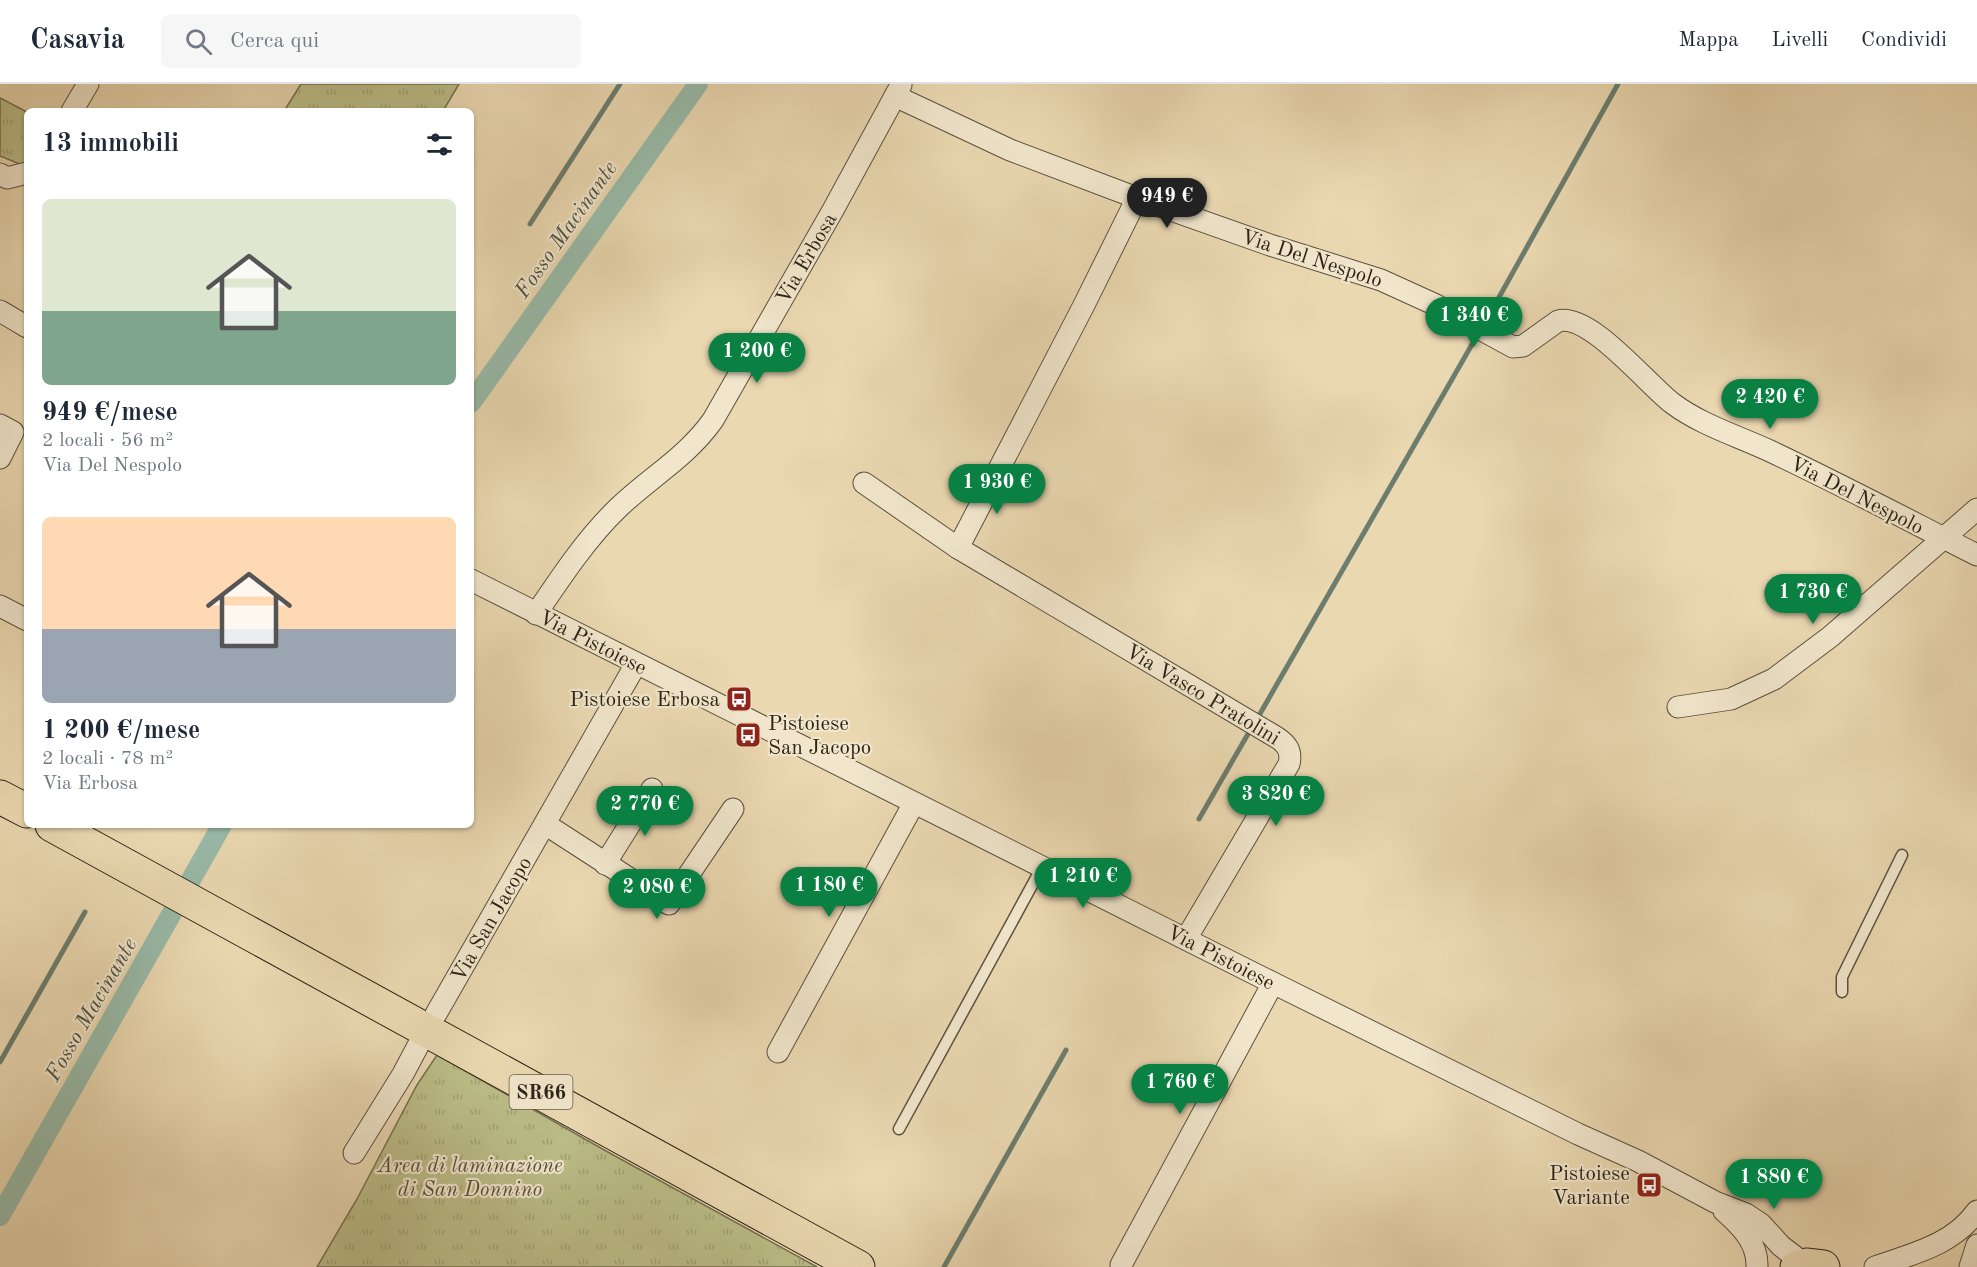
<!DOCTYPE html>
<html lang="it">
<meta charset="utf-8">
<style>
body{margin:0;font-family:"Old Standard TT",serif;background:#f6f6f7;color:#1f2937;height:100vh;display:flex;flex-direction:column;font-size:22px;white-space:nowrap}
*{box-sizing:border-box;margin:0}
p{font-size:20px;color:#747a83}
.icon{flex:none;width:33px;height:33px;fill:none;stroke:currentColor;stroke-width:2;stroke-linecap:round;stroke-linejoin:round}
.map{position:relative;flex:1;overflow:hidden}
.details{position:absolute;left:24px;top:24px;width:450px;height:720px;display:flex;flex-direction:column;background:#fff;border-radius:9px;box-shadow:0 2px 4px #0004}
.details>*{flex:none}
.price{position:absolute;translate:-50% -51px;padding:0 14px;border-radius:21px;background:#0b8043;color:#fff;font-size:20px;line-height:39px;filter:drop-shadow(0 2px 3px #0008)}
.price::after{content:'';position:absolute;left:50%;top:36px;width:18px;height:14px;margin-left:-9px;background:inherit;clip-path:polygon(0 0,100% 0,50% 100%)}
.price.active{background:#222;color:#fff}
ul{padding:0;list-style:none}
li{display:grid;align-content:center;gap:12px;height:318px;padding:0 18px}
li span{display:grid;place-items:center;height:186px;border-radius:9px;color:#555}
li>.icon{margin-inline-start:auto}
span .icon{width:108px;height:108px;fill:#fffc;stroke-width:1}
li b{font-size:26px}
h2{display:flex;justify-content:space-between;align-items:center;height:72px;padding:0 18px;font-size:26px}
header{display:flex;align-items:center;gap:36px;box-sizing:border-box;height:84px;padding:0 30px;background:#fff;border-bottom:2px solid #e0e1e3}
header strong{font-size:28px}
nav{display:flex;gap:33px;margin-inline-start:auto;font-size:21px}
.search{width:420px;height:54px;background:#f6f6f7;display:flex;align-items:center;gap:15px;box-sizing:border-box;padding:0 21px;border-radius:9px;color:#747a83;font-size:22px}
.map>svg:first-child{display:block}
</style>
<header>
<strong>Casavia</strong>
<div class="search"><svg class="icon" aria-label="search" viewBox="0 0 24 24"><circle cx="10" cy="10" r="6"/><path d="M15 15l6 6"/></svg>Cerca qui</div>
<nav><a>Mappa</a><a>Livelli</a><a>Condividi</a></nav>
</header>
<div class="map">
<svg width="1977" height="1183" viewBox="0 0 1977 1183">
<defs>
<pattern id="grass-tufts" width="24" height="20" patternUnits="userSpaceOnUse" patternTransform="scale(1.5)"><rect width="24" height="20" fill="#bbbd88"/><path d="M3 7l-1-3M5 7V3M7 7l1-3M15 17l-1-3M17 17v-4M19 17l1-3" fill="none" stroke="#a1a275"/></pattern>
</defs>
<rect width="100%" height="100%" fill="#ead8b1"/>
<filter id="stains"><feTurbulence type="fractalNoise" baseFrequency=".00333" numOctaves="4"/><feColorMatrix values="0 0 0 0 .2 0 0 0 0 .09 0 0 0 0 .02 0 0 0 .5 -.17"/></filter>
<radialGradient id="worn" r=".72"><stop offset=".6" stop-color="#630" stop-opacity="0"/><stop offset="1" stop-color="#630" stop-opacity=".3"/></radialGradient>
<g fill="url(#grass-tufts)" stroke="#737050" stroke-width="1.5">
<path d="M301,0H459L443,27H284Z"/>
<path d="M0,14L27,28V83L0,72Z"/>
<path d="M437,971L606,1067L817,1183H317L357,1115L417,1001Z"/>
</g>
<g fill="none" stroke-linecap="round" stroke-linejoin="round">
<g stroke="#6c7d6e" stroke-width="5">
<path d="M530,140L620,0"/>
<path d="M1483,242L1618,0"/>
<path d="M1257,635L1478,250"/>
<path d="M1199,735L1252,643"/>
<path d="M0,978L85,828"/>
<path d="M944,1183L1066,966"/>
</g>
<g stroke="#98baa8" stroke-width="20">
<path d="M471,319L698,0"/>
<path d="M0,1132L222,741"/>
</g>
<g stroke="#5b503e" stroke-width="13">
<g id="lane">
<path d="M1842,908V893L1902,771"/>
<path d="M899,1045L1042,783"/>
</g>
</g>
<g stroke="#5b503e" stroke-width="23">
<g id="street">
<path d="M895,12L1010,66L1137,114L1270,161L1381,196L1436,221L1513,263L1523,262L1558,237C1589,228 1647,300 1672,319C1701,341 1738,352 1770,367C1840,400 1908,436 1977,471"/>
<path d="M72,27L88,0"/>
<path d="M0,90L7,94L27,89"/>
<path d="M1137,114L1084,221L958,464L1276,653C1287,660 1292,667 1289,680L1186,855"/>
<path d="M0,227L27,243"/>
<path d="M0,341L13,348L0,374"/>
<path d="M864,399L958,464"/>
<path d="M471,496L1273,899L1578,1050L1638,1077L1715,1118L1746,1130L1761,1140L1781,1162L1806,1181"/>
<path d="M0,522L27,536"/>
<path d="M536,530C561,493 586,455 618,424C650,393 686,374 713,336L833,126L901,1"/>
<path d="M1678,623L1731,615L1774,595L1830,553L1977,425"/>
<path d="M545,740L669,820L733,725"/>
<path d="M605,780L652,705"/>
<path d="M436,930L636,580"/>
<path d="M778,968L914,719"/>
<path d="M354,1069L403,990L420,958"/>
<path d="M1724,1127C1741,1142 1758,1159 1757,1183"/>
<path d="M1121,1181L1273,899"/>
<path d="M1875,1183C1912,1170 1953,1161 1977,1127"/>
<path d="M1970,1183L1977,1161"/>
</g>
</g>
<g stroke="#2b2217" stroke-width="35">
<g id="primary">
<path d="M0,713L27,727"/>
<path d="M52,741L858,1183"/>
<path d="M1797,1183L1806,1181L1823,1183"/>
</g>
</g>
<use href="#lane" stroke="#f1e6cc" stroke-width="10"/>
<use href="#street" stroke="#f1e6cc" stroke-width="21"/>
<use href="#primary" stroke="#ead8b1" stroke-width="33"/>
</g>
<defs>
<g id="bus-square" transform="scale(1.35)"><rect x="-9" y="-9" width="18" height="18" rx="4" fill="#8f2418" stroke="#f1e6cc"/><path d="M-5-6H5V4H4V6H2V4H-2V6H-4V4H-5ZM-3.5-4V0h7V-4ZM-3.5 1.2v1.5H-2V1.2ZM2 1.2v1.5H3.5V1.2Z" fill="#fff"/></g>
</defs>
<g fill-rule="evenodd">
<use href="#bus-square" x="739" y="615"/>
<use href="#bus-square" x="748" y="651"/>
<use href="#bus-square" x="1649" y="1101"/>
</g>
<g text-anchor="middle" stroke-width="4.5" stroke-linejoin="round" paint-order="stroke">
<rect fill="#f1e6cc" stroke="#665d4d" stroke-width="1.5" x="509.5" y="991" width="63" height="34" rx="4.5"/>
<g font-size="20" font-weight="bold" fill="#2b2217">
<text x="541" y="1015">SR66</text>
</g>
<g font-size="21" fill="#2b2217" stroke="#f1e6cc">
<text transform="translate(806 174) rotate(-60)" y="7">Via Erbosa</text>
<text transform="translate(1312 174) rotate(18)" y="7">Via Del Nespolo</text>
<text transform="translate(1857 411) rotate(27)" y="7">Via Del Nespolo</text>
<text transform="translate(593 558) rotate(27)" y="7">Via Pistoiese</text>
<text transform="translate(1203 610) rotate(31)" y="7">Via Vasco Pratolini</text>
<text transform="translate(491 835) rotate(-60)" y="7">Via San Jacopo</text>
<text transform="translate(1221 873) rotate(27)" y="7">Via Pistoiese</text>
</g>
<g font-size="21" fill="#2b2217" stroke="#f1e6cc" text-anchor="end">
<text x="720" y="622">Pistoiese Erbosa</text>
<text x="768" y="646" text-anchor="start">Pistoiese<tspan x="768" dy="24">San Jacopo</tspan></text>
<text x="1630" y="1096">Pistoiese<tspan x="1630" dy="24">Variante</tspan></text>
</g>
<g font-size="21" font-style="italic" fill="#565039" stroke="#f1e6cc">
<text x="470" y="1088">Area di laminazione<tspan x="470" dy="24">di San Donnino</tspan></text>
</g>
<g font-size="22" font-style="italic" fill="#4c5042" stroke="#f1e6cc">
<text transform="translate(565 145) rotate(-55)" y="8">Fosso Macinante</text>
<text transform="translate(90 925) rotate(-60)" y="8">Fosso Macinante</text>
</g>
</g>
<rect width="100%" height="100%" filter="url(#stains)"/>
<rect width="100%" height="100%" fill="url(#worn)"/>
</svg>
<b class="price active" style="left:1167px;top:145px">949 €</b>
<b class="price" style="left:1474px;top:264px">1 340 €</b>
<b class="price" style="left:757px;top:300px">1 200 €</b>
<b class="price" style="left:1770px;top:346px">2 420 €</b>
<b class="price" style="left:997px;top:431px">1 930 €</b>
<b class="price" style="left:1813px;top:541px">1 730 €</b>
<b class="price" style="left:1276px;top:743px">3 820 €</b>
<b class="price" style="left:645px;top:753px">2 770 €</b>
<b class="price" style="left:1083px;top:825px">1 210 €</b>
<b class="price" style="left:829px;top:834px">1 180 €</b>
<b class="price" style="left:657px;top:836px">2 080 €</b>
<b class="price" style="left:1180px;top:1031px">1 760 €</b>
<b class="price" style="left:1774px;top:1126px">1 880 €</b>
<section class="details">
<h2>13 immobili<svg class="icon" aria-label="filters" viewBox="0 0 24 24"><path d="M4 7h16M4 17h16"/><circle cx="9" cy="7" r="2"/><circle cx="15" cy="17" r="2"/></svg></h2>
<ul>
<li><span style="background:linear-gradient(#dfe7d0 60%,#7fa58c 0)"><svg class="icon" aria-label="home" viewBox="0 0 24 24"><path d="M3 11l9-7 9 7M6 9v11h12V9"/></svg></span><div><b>949 €/mese</b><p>2 locali · 56 m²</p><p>Via Del Nespolo</p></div></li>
<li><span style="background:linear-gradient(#ffd9b3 60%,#9aa5b1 0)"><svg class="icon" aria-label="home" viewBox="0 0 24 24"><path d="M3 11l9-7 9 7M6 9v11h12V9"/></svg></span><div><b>1 200 €/mese</b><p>2 locali · 78 m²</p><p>Via Erbosa</p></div></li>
</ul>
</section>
</div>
